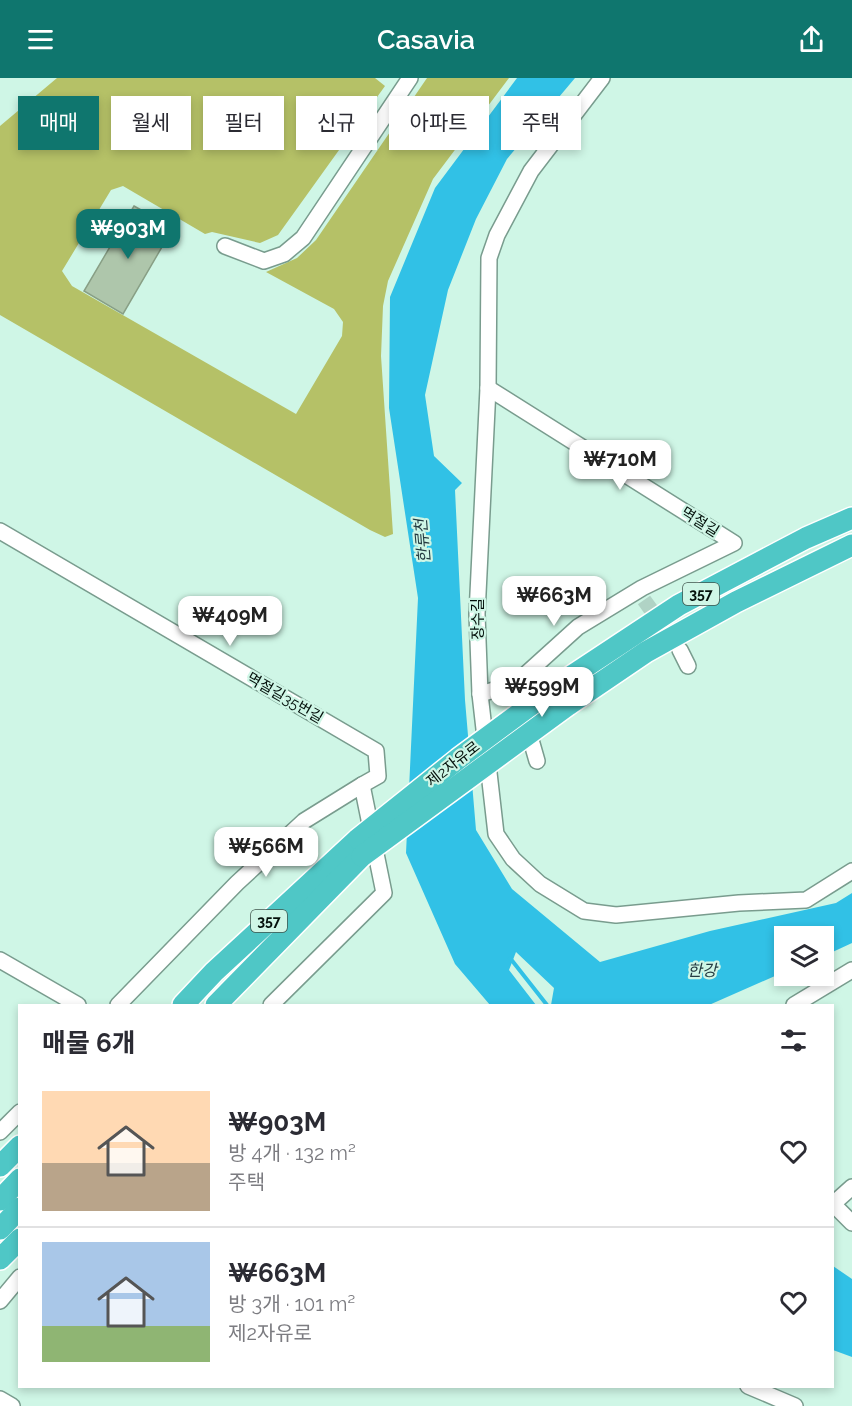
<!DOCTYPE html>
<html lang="ko">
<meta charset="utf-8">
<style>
body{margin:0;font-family:Raleway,"Noto Sans KR",sans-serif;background:#f7f7f7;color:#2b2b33;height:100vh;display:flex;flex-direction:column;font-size:22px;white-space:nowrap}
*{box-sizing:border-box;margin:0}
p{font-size:20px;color:#7c7c81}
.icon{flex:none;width:33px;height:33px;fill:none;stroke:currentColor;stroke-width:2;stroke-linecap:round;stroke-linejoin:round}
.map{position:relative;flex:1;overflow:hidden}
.drawer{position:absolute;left:18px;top:926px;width:816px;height:384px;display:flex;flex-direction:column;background:#fff;border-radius:0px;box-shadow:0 3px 9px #0003}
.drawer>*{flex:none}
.top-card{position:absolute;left:18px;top:18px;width:816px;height:54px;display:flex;gap:12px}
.controls{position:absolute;left:774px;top:848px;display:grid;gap:12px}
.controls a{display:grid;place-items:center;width:60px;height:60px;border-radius:0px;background:#fff;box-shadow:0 3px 9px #0003;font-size:30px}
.price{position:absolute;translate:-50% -51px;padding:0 14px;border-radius:12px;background:#fff;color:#222;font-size:20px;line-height:39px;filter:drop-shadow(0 2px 3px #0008)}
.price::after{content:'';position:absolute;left:50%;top:36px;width:18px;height:14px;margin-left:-9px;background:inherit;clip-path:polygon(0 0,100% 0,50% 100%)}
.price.on{background:#0f766e;color:#fff}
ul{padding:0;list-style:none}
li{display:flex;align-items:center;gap:18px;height:150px;padding:0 24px}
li+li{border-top:2px solid #e1e1e2}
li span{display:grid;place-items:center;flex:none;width:168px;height:120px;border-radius:0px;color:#555}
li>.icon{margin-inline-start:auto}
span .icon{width:72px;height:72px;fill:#fffc;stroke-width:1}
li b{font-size:26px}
h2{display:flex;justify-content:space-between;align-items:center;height:72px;padding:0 24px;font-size:26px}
.chip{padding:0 21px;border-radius:0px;background:#fff;box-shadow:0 3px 9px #0003;font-size:21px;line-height:54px}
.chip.on{background:#0f766e;color:#fff}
header{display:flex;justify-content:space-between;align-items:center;height:78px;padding:0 24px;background:#0f766e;color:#fff;font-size:27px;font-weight:600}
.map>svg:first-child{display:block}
</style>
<header><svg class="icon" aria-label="menu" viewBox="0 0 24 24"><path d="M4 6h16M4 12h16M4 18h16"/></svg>Casavia<svg class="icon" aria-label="share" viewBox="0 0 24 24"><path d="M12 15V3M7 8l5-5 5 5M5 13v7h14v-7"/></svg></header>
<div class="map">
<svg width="852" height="1328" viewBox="0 0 852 1328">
<rect width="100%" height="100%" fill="#cff6e6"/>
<path fill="#b5c167" d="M57,0H375L385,8L278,157L260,165L212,154L205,156L123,108L111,112L62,193L72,208L296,336L342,258L343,244L334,231L266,194L297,180L316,162L427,0H509L433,101L388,203L383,228L381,278L393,456L385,459L370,452L0,237V48Z"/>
<g fill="#31c1e6">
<path d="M517,0H575L507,81L476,141L448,212L425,317L434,378L462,405L455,412L465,622L476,752L512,811L600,884L710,853L836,825L852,815V865L824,878V858H784V894L709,927H551L554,910L516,874L509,892L536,927H490L455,886L406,775L418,520L389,330L390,219L435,110Z"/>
<path d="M833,1188L852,1201V1279L833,1272Z"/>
</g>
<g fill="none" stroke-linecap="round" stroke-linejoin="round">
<path stroke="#31c1e6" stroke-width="4" d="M510,880L547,927"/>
</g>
<path fill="#aec6ab" stroke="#889f85" stroke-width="1.5" d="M134,128L173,150L123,236L84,213Z"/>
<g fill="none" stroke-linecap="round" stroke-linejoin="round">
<path stroke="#b0d3c5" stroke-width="15" stroke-dasharray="15 8" stroke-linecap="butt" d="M644,522L677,568"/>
<g stroke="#799c8e" stroke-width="18">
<g id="minor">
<path d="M602,0L531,93L497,157L489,180L488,310L477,536L480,616L496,756L513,781L540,806L584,833L616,837L739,825L806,822L852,793"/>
<path d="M225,168L264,183L284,176L303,160L410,0"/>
<path d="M0,453L376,673L378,698L362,707"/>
<path d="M680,572L688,588"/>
<path d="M515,606L537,683"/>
<path d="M480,616L515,606L578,549L642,510L734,465L488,310"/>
<path d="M0,882L78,927"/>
<path d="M118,927L237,805L304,743L362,707L384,815L271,927"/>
<path d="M794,927L852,892"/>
<path d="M0,1054L20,1034"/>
<path d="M832,1125L852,1145"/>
<path d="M833,1126L852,1109"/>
<path d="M0,1223L20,1199"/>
<path d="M748,1308L795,1328"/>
<path d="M0,1321L12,1328"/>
</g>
</g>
<g stroke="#fff" stroke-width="24">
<g id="highway">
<path d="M558,607L679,527L806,460L852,440"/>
<path d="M568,627L646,574L736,524L852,467"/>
<path d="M183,927L214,894L358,761"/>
<path d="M216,927L362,778"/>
<path d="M0,1088L20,1068"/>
<path d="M0,1122L20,1101"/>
<path d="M0,1151L20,1130"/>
<path d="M0,1181L20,1161"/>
</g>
</g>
<use href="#minor" stroke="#fff" stroke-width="15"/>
<use href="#highway" stroke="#4fc7c6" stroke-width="21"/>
<g stroke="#fff" stroke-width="24" stroke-linecap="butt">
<g id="highway-bridge">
<path d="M358,761L458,681L558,607"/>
<path d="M362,778L568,627"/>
</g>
</g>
<use href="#highway-bridge" stroke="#4fc7c6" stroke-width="21"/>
</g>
<g text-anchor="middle" stroke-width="4.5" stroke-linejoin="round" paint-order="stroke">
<g fill="#cff6e6" stroke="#40544c" stroke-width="1.5">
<rect x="683" y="505" width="36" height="22" rx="4.5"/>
<rect x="251" y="832" width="36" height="22" rx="4.5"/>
</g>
<g font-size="14" font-weight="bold" fill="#030f0a">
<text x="701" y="521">357</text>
<text x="269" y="848">357</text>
</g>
<g font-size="15" fill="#030f0a" stroke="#cff6e6">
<text transform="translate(700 444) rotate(32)" y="5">멱절길</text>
<text transform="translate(478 541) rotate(-90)" y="5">장수길</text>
<text transform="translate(285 620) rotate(30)" y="5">멱절길35번길</text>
<text transform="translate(453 686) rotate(-38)" y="5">제2자유로</text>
</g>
<g font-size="16" font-style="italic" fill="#233a41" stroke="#cff6e6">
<text transform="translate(422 463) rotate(-95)" y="6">한류천</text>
<text x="702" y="898">한강</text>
</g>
</g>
</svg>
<div class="controls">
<a><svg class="icon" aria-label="layers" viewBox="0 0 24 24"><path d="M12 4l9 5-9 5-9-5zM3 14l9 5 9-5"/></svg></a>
</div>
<b class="price on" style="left:128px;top:182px">₩903M</b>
<b class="price" style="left:620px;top:413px">₩710M</b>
<b class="price" style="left:554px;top:549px">₩663M</b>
<b class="price" style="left:230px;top:569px">₩409M</b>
<b class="price" style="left:542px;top:640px">₩599M</b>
<b class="price" style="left:266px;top:800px">₩566M</b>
<div class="top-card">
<a class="chip on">매매</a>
<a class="chip">월세</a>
<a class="chip">필터</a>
<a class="chip">신규</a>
<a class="chip">아파트</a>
<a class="chip">주택</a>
</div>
<section class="drawer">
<h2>매물 6개<svg class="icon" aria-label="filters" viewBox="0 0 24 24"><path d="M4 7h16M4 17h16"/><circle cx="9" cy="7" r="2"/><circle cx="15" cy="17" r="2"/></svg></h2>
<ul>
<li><span style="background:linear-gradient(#ffd9b3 60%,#b9a48a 0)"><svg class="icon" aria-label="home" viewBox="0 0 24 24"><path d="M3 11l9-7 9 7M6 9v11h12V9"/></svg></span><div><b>₩903M</b><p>방 4개 · 132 m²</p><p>주택</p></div><svg class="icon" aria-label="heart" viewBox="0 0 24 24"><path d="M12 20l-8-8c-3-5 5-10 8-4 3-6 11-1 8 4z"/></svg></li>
<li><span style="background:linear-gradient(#a9c7e8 70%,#8fb573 0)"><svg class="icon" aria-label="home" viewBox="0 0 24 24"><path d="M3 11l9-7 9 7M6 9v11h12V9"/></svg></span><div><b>₩663M</b><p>방 3개 · 101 m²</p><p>제2자유로</p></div><svg class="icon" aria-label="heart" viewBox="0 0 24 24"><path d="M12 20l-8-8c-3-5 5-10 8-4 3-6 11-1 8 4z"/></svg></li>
</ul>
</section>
</div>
